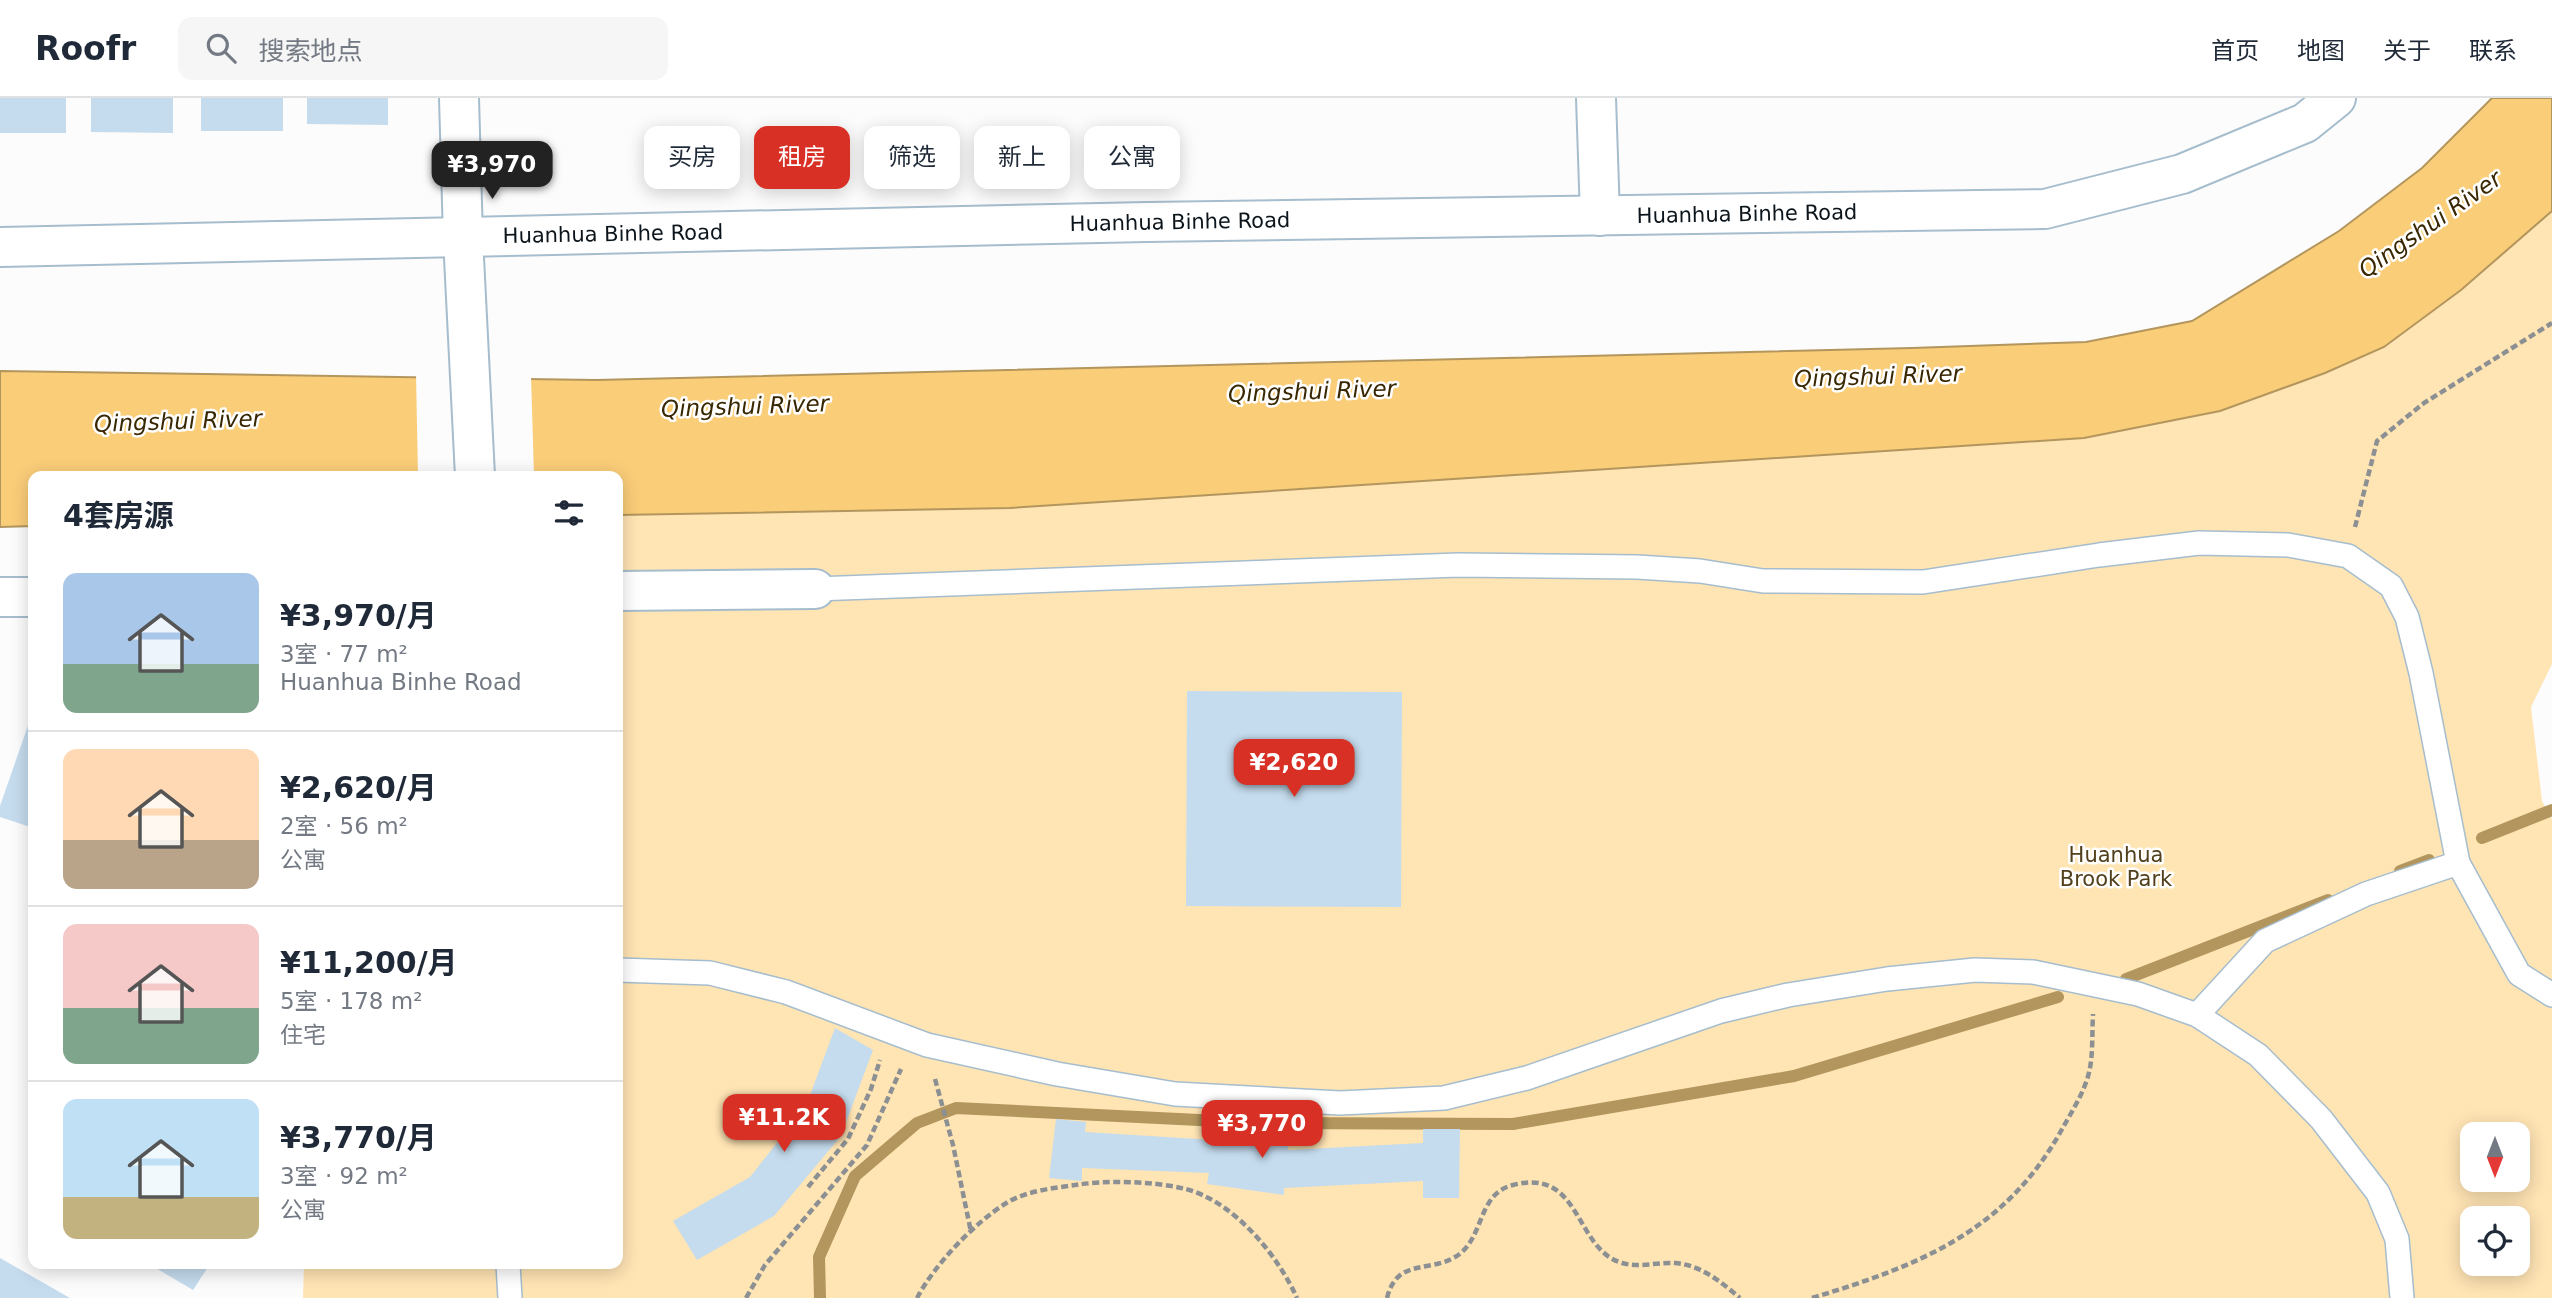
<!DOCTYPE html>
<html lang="zh">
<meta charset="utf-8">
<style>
body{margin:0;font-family:"DejaVu Sans","Noto Sans SC",sans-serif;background:#f6f6f7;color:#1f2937;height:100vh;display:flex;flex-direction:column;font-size:26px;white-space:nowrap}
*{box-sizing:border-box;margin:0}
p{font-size:23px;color:#747a83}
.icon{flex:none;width:38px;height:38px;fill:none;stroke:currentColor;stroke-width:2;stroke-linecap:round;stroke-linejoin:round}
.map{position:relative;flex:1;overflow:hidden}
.side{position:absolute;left:28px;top:373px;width:595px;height:798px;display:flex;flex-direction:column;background:#fff;border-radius:14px;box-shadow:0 4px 18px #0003}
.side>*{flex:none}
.banner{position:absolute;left:644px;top:28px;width:665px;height:63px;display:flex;gap:14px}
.needle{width:46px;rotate:180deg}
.fabs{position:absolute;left:2460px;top:1024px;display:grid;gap:14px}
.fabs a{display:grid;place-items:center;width:70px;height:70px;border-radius:14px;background:#fff;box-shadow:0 4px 18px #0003;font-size:35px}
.price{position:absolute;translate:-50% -60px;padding:0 16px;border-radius:14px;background:#d93025;color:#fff;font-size:23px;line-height:46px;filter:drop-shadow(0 2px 4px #0008)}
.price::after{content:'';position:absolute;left:50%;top:42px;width:21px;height:16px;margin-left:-10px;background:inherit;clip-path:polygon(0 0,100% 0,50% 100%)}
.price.selected{background:#222;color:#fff}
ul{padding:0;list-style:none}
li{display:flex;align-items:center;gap:21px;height:175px;padding:0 35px}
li+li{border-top:2px solid #e0e1e3}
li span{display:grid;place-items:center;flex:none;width:196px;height:140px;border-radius:14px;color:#555}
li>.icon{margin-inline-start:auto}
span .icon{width:84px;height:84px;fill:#fffc;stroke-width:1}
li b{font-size:30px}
h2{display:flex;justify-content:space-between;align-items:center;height:84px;padding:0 35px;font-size:30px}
.chip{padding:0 24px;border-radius:14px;background:#fff;box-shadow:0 4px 18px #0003;font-size:24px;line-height:63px}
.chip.selected{background:#d93025;color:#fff}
header{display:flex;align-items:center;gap:42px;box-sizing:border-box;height:98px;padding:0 35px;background:#fff;border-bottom:2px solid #e0e1e3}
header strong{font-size:33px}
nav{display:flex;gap:38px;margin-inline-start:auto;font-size:24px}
.search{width:490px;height:63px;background:#f6f6f7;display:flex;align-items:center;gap:18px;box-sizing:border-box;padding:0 24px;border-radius:14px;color:#747a83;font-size:26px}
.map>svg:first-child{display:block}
</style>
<header>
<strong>Roofr</strong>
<div class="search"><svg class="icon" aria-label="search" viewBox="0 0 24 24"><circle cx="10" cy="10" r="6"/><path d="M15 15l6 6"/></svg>搜索地点</div>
<nav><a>首页</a><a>地图</a><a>关于</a><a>联系</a></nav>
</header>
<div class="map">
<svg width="2552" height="1200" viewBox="0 0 2552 1200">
<rect width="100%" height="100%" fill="#fcfcfc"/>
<path fill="#ffe4b4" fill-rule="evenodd" d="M2552,113V566L2531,609L2542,703L2552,721V1200H303L304,1166H618V417L1010,410L2085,340L2220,313L2325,275L2384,249L2461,192ZM2473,1036H2518V1082H2473ZM2473,1120H2518V1166H2473Z"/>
<path fill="#facd79" stroke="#b3965d" stroke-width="2" d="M2492,0H2552V113L2461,192L2384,249L2325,275L2220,313L2084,340L1010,410L618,417V378H33V428L0,429V273L596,282L1912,250L2086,244L2192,223L2339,133L2422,70Z"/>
<path fill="#fcfcfc" d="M416,276L531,278L534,378H418Z"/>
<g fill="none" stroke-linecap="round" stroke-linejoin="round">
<g stroke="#b3965d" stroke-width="12">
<path d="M2482,740L2552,712"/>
<path d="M2400,773L2429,762"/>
<path d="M2126,881L2328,802"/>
<path d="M820,1200L819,1159L855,1078L917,1025L956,1010L1260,1025L1513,1026L1794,978L2058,899"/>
</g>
</g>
<g fill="#c5dcee">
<rect x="0" y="0" width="66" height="35"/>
<path d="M91,0H173V35L91,34Z"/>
<rect x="201" y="0" width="82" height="33"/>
<path d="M307,0H388V27L307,26Z"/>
<path d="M1187,593L1402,594L1401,809L1186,808Z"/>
<path d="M33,613V730L0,719V708Z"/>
<path d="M835,930L873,952L841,1038L774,1118L697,1162L673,1123L750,1079L806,1008Z"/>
<path d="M1056,1021L1086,1024L1085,1034L1215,1042L1216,1035L1289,1042L1288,1052L1423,1045V1031H1460L1459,1100H1423V1083L1284,1090V1097L1207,1086L1209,1075L1082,1070V1083L1049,1080Z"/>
<path d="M0,1160L70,1200H0Z"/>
<path d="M149,1166H210L193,1192Z"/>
</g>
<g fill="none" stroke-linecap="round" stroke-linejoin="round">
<g stroke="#a6bdcd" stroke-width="26">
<g id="lane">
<path d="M815,491L1458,467L1637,469L1700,473L1763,483L1923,484L2099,457L2199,445L2288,447L2348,458L2391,488L2407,519L2421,575L2458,765L2519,876L2552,897"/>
<path d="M618,872L710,875L786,894L927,947L1057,976L1175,996L1340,1005L1444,1000L1527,980L1721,913L1788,897L1887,881L1975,872L2033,874L2138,896L2197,917L2258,957L2321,1021L2378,1095L2397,1141L2402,1200"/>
<path d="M2197,917L2265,843L2366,796L2458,765"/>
<path d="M508,1166L510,1200"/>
</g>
</g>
<g stroke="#a6bdcd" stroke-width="42">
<g id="street">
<path d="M459,0L463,140L475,378"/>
<path d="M1596,0L1600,118"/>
<path d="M0,149L1147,124L2045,111L2182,76L2305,25L2336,0"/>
<path d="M618,493L815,491"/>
<path d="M0,499H33"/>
</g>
</g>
<g stroke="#8c9093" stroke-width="4.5" stroke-dasharray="7 3.5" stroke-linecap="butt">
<path d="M2355,429L2377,343L2424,305L2552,225"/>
<path d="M935,981L953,1047L971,1134"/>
<path d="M808,1089L848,1041L871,991L880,962"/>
<path d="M746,1200L765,1167L867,1047L901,971"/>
<path d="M917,1200C935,1166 975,1124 1008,1104C1027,1093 1053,1090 1075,1087C1109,1082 1152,1083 1186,1091C1234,1104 1277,1156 1297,1200"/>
<path d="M1387,1200C1397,1160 1428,1175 1455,1159C1485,1142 1476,1096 1513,1087C1582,1069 1574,1151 1622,1165C1639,1170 1658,1164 1675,1165C1701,1167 1721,1184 1740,1200"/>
<path d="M1812,1200C1917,1168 2004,1135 2061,1033C2072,1013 2086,992 2090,970C2093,953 2092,934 2093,916"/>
</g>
<use href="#lane" stroke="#fff" stroke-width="23"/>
<use href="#street" stroke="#fff" stroke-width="38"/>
</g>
<g text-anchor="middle" stroke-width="5" stroke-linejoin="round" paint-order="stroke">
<g font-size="21" fill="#0c151b" stroke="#fff">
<text transform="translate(1747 116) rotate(-1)" y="7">Huanhua Binhe Road</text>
<text transform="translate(1180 124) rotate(-1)" y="7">Huanhua Binhe Road</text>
<text transform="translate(613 136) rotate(-1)" y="7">Huanhua Binhe Road</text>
</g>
<g font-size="21" fill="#52401c" stroke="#fff">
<text x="2116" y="764">Huanhua<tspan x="2116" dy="24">Brook Park</tspan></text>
</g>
<g font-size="23" font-style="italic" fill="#392702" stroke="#fff">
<text transform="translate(2430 126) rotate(-35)" y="8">Qingshui River</text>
<text transform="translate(1878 278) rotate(-2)" y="8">Qingshui River</text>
<text transform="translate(1312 293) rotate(-2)" y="8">Qingshui River</text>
<text transform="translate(745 308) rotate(-2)" y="8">Qingshui River</text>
<text transform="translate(178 323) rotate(-2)" y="8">Qingshui River</text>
</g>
</g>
</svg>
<div class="fabs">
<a><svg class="needle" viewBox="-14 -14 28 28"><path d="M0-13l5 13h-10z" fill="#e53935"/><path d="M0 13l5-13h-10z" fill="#747a83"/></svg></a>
<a><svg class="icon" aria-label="locate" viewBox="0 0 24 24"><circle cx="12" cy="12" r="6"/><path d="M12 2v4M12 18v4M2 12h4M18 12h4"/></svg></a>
</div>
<b class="price selected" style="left:492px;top:103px">¥3,970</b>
<b class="price" style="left:1294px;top:701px">¥2,620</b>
<b class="price" style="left:784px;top:1056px">¥11.2K</b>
<b class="price" style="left:1262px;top:1062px">¥3,770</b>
<div class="banner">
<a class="chip">买房</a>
<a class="chip selected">租房</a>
<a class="chip">筛选</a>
<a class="chip">新上</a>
<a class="chip">公寓</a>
</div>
<section class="side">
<h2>4套房源<svg class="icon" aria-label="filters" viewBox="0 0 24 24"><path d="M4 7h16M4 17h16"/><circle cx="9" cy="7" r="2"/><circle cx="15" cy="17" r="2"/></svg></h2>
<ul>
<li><span style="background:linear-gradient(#a9c7e8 65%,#7fa58c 0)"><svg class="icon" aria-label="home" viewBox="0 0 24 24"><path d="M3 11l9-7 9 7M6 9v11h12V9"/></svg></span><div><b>¥3,970/月</b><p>3室 · 77 m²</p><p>Huanhua Binhe Road</p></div></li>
<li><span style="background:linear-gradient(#ffd9b3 65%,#b9a48a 0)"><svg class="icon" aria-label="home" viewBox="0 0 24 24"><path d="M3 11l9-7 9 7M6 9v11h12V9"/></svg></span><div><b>¥2,620/月</b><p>2室 · 56 m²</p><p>公寓</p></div></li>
<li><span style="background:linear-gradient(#f6c9c9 60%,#7fa58c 0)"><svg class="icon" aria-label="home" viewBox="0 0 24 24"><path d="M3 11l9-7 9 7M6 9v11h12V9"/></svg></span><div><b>¥11,200/月</b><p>5室 · 178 m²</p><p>住宅</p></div></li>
<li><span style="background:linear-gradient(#bfe0f5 70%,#c2b280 0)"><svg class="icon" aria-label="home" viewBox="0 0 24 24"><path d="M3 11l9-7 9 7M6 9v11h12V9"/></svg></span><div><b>¥3,770/月</b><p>3室 · 92 m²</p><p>公寓</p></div></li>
</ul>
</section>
</div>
